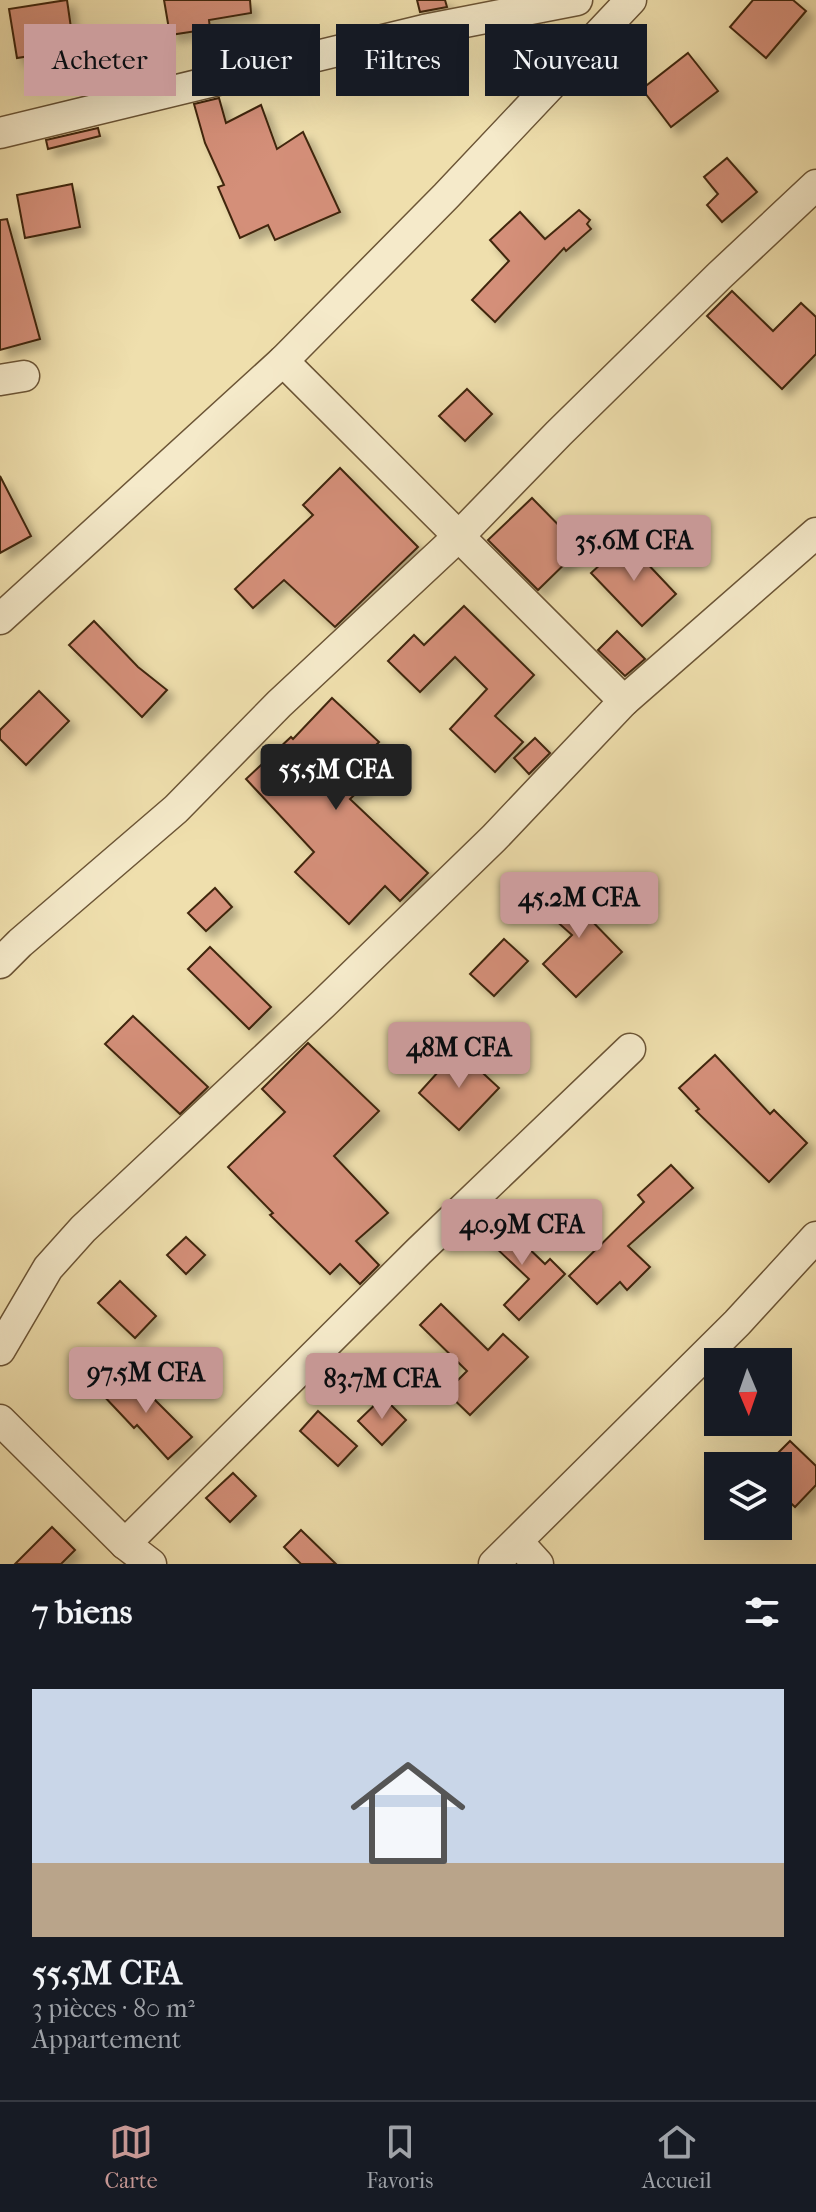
<!DOCTYPE html>
<html lang="fr">
<meta charset="utf-8">
<style>
body{margin:0;font-family:"IM FELL French Canon",serif;background:#242831;color:#f1f3f6;height:100vh;display:flex;flex-direction:column;font-size:30px;white-space:nowrap}
*{box-sizing:border-box;margin:0}
p{font-size:26px;color:#9ea1a6}
.icon{flex:none;width:44px;height:44px;fill:none;stroke:currentColor;stroke-width:2;stroke-linecap:round;stroke-linejoin:round}
.map{position:relative;height:1564px;overflow:hidden}
.drawer{display:flex;flex-direction:column;background:#171b24;flex:1}
.drawer>*{flex:none}
.hud{position:absolute;left:24px;top:24px;width:768px;height:72px;display:flex;gap:16px}
.needle{width:52px;rotate:178deg}
.tools{position:absolute;left:704px;top:1348px;display:grid;gap:16px}
.tools a{display:grid;place-items:center;width:88px;height:88px;border-radius:0px;background:#171b24;box-shadow:0 8px 32px #0002;font-size:40px}
.price{position:absolute;translate:-50% -68px;padding:0 18px;border-radius:8px;background:#c59692;color:#111;font-size:26px;line-height:52px;filter:drop-shadow(0 2px 4px #0008)}
.price::after{content:'';position:absolute;left:50%;top:48px;width:24px;height:18px;margin-left:-12px;background:inherit;clip-path:polygon(0 0,100% 0,50% 100%)}
.price.active{background:#222;color:#fff}
ul{padding:0;list-style:none}
li{display:grid;align-content:center;gap:16px;height:424px;padding:0 32px}
li span{display:grid;place-items:center;height:248px;border-radius:0px;color:#555}
li>.icon{margin-inline-start:auto}
span .icon{width:144px;height:144px;fill:#fffc;stroke-width:1}
li b{font-size:34px}
h2{display:flex;justify-content:space-between;align-items:center;height:96px;padding:0 32px;font-size:34px}
.pill{padding:0 28px;border-radius:0px;background:#171b24;box-shadow:0 8px 32px #0002;font-size:28px;line-height:72px}
.pill.active{background:#c59692;color:#111}
.tabs{display:flex;justify-content:space-around;align-items:center;height:112px;border-top:2px solid #363941;background:#171b24;font-size:22px;color:#9ea1a6}
.tabs a{display:grid;justify-items:center;gap:4px}
.tabs .active{color:#c59692}
.map>svg:first-child{display:block}
</style>
<div class="map">
<svg width="816" height="1564" viewBox="0 0 816 1564">
<defs>
<filter id="shadow"><feDropShadow dx="7" dy="7" stdDeviation="4" flood-color="#0004"/></filter>
</defs>
<rect width="100%" height="100%" fill="#efdfad"/>
<filter id="stains"><feTurbulence type="fractalNoise" baseFrequency=".0025" numOctaves="4"/><feColorMatrix values="0 0 0 0 .2 0 0 0 0 .09 0 0 0 0 .02 0 0 0 .5 -.17"/></filter>
<radialGradient id="worn" r=".72"><stop offset=".6" stop-color="#630" stop-opacity="0"/><stop offset="1" stop-color="#630" stop-opacity=".3"/></radialGradient>
<g fill="#d48f79" stroke="#41270e" stroke-width="2" filter="url(#shadow)">
<path d="M67,0L74,49L17,58L9,9Z"/>
<path d="M164,0H250L251,13L209,20L210,29L170,35Z"/>
<path d="M417,0H445L447,7L420,12Z"/>
<path d="M753,0H793L806,11L766,58L730,27Z"/>
<path d="M544,25L554,52L513,66L504,38Z"/>
<path d="M97,30L100,59L139,53L143,80L82,95L74,34Z"/>
<path d="M688,53L718,91L671,127L642,89Z"/>
<path d="M219,98L226,123L261,105L277,149L303,132L340,212L275,240L268,225L240,238L218,187L224,185L205,143L194,104Z"/>
<path d="M98,128L100,136L48,149L46,140Z"/>
<path d="M727,158L757,192L722,222L707,205L718,194L704,177Z"/>
<path d="M72,184L80,227L25,238L17,195Z"/>
<path d="M579,210L590,220L587,224L591,229L566,251L564,248L495,322L472,300L509,261L490,240L520,212L545,239Z"/>
<path d="M7,219L40,339L0,350V220Z"/>
<path d="M732,291L773,331L801,303L816,317V354L782,389L707,316Z"/>
<path d="M467,389L492,414L465,441L439,416Z"/>
<path d="M340,468L418,547L335,627L284,580L253,608L235,589L313,515L303,505Z"/>
<path d="M0,476L31,536L0,553Z"/>
<path d="M532,498L581,548L538,590L488,540Z"/>
<path d="M626,541L676,594L642,626L591,573Z"/>
<path d="M464,606L534,675L495,716L523,742L495,772L450,729L487,689L455,657L420,692L388,661L414,635L424,645Z"/>
<path d="M94,621L138,667L167,690L142,717L69,645Z"/>
<path d="M617,631L645,659L625,676L598,650Z"/>
<path d="M39,691L69,721L26,765L0,739V730Z"/>
<path d="M332,698L379,742L372,749L387,765L350,799L428,873L400,901L385,886L349,924L295,872L314,852L246,779L291,737L293,739Z"/>
<path d="M535,738L550,753L529,774L514,758Z"/>
<path d="M574,878L598,900L585,914L622,952L576,997L543,964L572,935L544,910Z"/>
<path d="M215,888L232,907L206,931L188,913Z"/>
<path d="M504,939L528,961L494,996L470,974Z"/>
<path d="M210,947L271,1007L249,1029L188,969Z"/>
<path d="M133,1016L208,1087L180,1114L105,1044Z"/>
<path d="M308,1043L379,1111L334,1156L388,1213L356,1241L379,1265L360,1284L340,1264L330,1274L270,1215L273,1213L228,1167L285,1112L262,1089Z"/>
<path d="M458,1050L499,1088L459,1130L419,1093Z"/>
<path d="M715,1055L770,1114L774,1110L807,1143L769,1182L696,1111L699,1109L679,1088Z"/>
<path d="M671,1165L693,1188L628,1246L650,1267L627,1290L620,1282L597,1304L569,1276L644,1202L638,1195Z"/>
<path d="M493,1214L545,1264L550,1259L565,1274L519,1320L504,1305L529,1279L477,1230Z"/>
<path d="M186,1237L205,1255L186,1274L167,1255Z"/>
<path d="M120,1281L156,1316L135,1338L98,1303Z"/>
<path d="M441,1304L488,1350L503,1334L528,1357L470,1415L446,1392L467,1371L420,1325Z"/>
<path d="M126,1371L192,1437L168,1459L137,1425L134,1428L101,1393Z"/>
<path d="M383,1397L406,1420L382,1445L358,1421Z"/>
<path d="M318,1411L357,1446L338,1466L300,1431Z"/>
<path d="M790,1441L816,1466V1485L795,1507L778,1491V1453Z"/>
<path d="M233,1473L256,1496L230,1522L206,1498Z"/>
<path d="M52,1527L75,1550L61,1564H15Z"/>
<path d="M301,1530L336,1564H301L284,1547Z"/>
</g>
<g fill="none" stroke-linecap="round" stroke-linejoin="round">
<g stroke="#6c5536" stroke-width="33">
<g id="street">
<path d="M0,133L424,30L577,0"/>
<path d="M283,361L624,701"/>
<path d="M0,380L24,376"/>
<path d="M0,619L283,361L446,196L631,0"/>
<path d="M0,963L20,943L176,809L279,704L459,536L559,433L719,276L816,185"/>
<path d="M0,1350L48,1268L83,1229L323,1004L494,838L624,701L816,533"/>
<path d="M0,1420L125,1544L151,1564"/>
<path d="M518,1542L538,1564"/>
<path d="M125,1544L419,1251L630,1049"/>
<path d="M494,1564L737,1323L816,1237"/>
</g>
</g>
<use href="#street" stroke="#f5eaca" stroke-width="30"/>
</g>
<rect width="100%" height="100%" filter="url(#stains)"/>
<rect width="100%" height="100%" fill="url(#worn)"/>
</svg>
<div class="tools">
<a><svg class="needle" viewBox="-14 -14 28 28"><path d="M0-13l5 13h-10z" fill="#e53935"/><path d="M0 13l5-13h-10z" fill="#9ea1a6"/></svg></a>
<a><svg class="icon" aria-label="layers" viewBox="0 0 24 24"><path d="M12 4l9 5-9 5-9-5zM3 14l9 5 9-5"/></svg></a>
</div>
<b class="price" style="left:634px;top:583px">35.6M CFA</b>
<b class="price active" style="left:336px;top:812px">55.5M CFA</b>
<b class="price" style="left:579px;top:940px">45.2M CFA</b>
<b class="price" style="left:459px;top:1090px">48M CFA</b>
<b class="price" style="left:522px;top:1267px">40.9M CFA</b>
<b class="price" style="left:146px;top:1415px">97.5M CFA</b>
<b class="price" style="left:382px;top:1421px">83.7M CFA</b>
<div class="hud">
<a class="pill active">Acheter</a>
<a class="pill">Louer</a>
<a class="pill">Filtres</a>
<a class="pill">Nouveau</a>
</div>
</div>
<section class="drawer">
<h2>7 biens<svg class="icon" aria-label="filters" viewBox="0 0 24 24"><path d="M4 7h16M4 17h16"/><circle cx="9" cy="7" r="2"/><circle cx="15" cy="17" r="2"/></svg></h2>
<ul>
<li><span style="background:linear-gradient(#c9d6e8 70%,#b9a48a 0)"><svg class="icon" aria-label="home" viewBox="0 0 24 24"><path d="M3 11l9-7 9 7M6 9v11h12V9"/></svg></span><div><b>55.5M CFA</b><p>3 pièces · 80 m²</p><p>Appartement</p></div></li>
</ul>
</section>
<nav class="tabs">
<a class="active"><svg class="icon" aria-label="map" viewBox="0 0 24 24"><path d="M3 6l6-2 6 2 6-2v14l-6 2-6-2-6 2zM9 4v14M15 6v14"/></svg>Carte</a>
<a><svg class="icon" aria-label="saved" viewBox="0 0 24 24"><path d="M7 4h10v16l-5-4-5 4z"/></svg>Favoris</a>
<a><svg class="icon" aria-label="home" viewBox="0 0 24 24"><path d="M3 11l9-7 9 7M6 9v11h12V9"/></svg>Accueil</a>
</nav>
